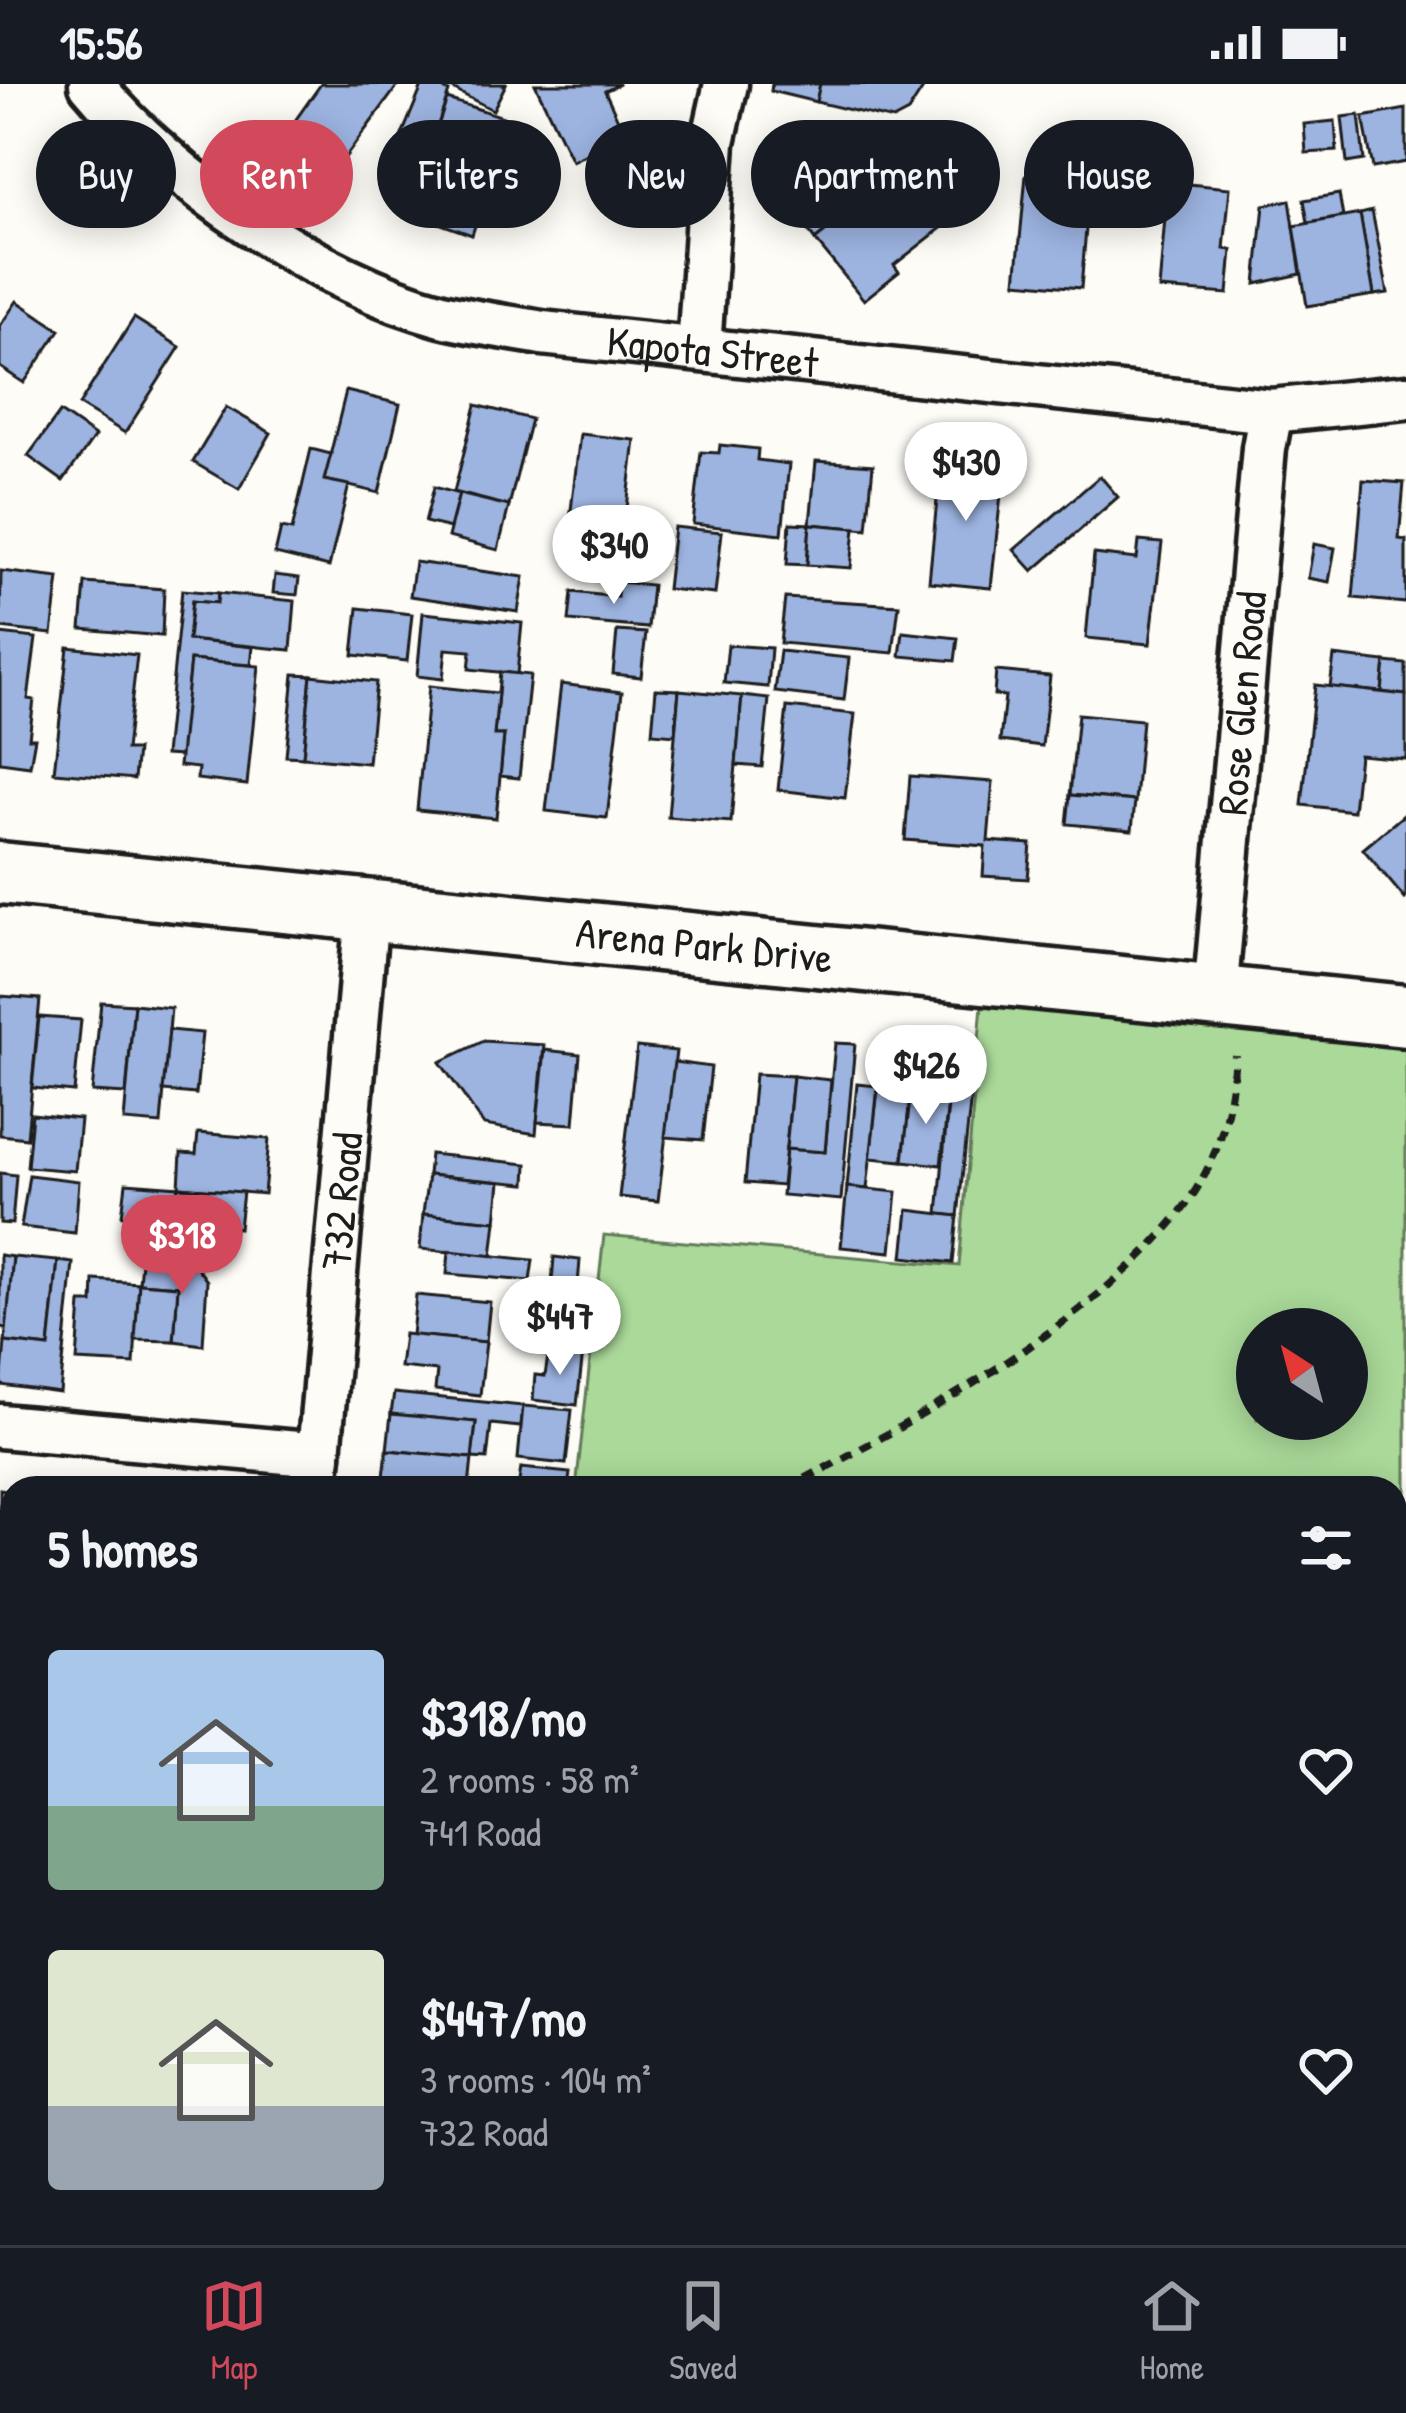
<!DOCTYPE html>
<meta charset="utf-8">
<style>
body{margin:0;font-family:"Patrick Hand",sans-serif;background:#242831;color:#f1f3f6;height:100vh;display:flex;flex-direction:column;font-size:45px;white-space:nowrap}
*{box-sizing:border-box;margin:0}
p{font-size:39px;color:#9ea1a6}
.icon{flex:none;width:66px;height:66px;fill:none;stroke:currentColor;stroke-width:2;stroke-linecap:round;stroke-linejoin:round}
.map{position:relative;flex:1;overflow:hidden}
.drawer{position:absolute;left:0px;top:1392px;width:1407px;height:771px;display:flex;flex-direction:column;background:#171b24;border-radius:36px 36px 0 0;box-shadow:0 6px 30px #0003}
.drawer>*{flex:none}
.top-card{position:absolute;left:36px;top:36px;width:1335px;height:108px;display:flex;gap:24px}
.needle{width:78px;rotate:324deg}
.tools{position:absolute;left:1236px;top:1224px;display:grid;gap:24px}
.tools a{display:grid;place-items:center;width:132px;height:132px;border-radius:50%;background:#171b24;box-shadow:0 6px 30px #0003;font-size:60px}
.price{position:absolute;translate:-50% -102px;padding:0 27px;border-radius:42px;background:#fff;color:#222;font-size:39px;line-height:78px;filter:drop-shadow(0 3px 6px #0008)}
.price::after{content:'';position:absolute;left:50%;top:72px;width:36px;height:27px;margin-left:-18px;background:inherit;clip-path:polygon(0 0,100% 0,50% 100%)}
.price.active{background:#d1495b;color:#fff}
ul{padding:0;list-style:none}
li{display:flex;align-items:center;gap:36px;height:300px;padding:0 48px}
li span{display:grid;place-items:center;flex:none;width:336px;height:240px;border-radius:12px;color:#555}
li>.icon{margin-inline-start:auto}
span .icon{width:144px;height:144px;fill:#fffc;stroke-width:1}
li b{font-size:51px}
h2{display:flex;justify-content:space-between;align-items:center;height:144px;padding:0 48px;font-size:51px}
.chip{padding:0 42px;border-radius:54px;background:#171b24;box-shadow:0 6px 30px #0003;font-size:42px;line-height:108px}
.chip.active{background:#d1495b;color:#fff}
.status{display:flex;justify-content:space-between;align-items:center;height:84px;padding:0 60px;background:#171b24;direction:ltr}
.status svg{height:33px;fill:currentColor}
.tab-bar{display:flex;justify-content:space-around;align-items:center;height:168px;border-top:3px solid #363941;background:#171b24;font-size:33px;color:#9ea1a6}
.tab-bar a{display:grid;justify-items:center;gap:6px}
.tab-bar .active{color:#d1495b}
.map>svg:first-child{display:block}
</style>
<div class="status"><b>15:56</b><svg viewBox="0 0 49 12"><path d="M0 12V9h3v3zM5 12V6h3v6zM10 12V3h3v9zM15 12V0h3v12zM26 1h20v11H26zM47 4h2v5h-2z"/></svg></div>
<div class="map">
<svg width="1406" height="2161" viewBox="0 0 1406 2161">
<rect width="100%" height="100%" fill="#fdfcf7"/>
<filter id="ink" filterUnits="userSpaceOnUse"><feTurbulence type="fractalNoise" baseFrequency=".00833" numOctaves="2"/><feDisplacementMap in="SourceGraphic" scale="24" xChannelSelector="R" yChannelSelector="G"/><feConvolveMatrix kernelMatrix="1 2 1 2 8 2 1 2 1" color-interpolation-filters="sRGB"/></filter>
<g filter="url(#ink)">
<path fill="#aad999" stroke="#637a5a" stroke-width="3" fill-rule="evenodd" d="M985,887L1406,930V1788L1395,1785V1404H576L604,1151L959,1182ZM1257,1245H1347V1335H1257Z"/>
<g fill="#9db4e1" stroke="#1c1c1c" stroke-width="3">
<path d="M321,0H399L309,123L265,91L288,60L282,55Z"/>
<path d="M423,0H435L449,8L413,115L380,104Z"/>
<path d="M443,0H506L493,26Z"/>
<path d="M535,0H620L605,7L625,51L572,77Z"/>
<path d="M772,0H820L816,18L771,7Z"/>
<path d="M820,0H926L908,28L893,36L816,18Z"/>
<path d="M447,15L503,33L483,90L491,93L472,151L424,134L430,121L413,115Z"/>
<path d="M1406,25V78L1373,84L1363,33Z"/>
<path d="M1359,31L1364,76L1347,79L1342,33Z"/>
<path d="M1335,37L1337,67L1306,69L1304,40Z"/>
<path d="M889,73L901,88L815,156L803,140Z"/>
<path d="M901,88L944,142L894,181L899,188L864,216L815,156Z"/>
<path d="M1026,91L1090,97L1081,204L1016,198Z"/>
<path d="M1168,98L1230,104L1224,165L1232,166L1228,210L1159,205Z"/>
<path d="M1339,110L1343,133L1308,139L1304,116Z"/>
<path d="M1290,116L1301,190L1256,200L1264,121Z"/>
<path d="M1372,127L1388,209L1374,211L1360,130Z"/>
<path d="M1360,130L1374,211L1307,222L1294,142Z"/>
<path d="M17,217L60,246L24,299L0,283V242Z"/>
<path d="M134,234L180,263L125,349L79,321Z"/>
<path d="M346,307L400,320L379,409L324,396Z"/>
<path d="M476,321L531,335L509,422L454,408Z"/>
<path d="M226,323L271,349L239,405L193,378Z"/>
<path d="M60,328L95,352L63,397L28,372Z"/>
<path d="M580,350L635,356L625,441L570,435Z"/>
<path d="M720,361L758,365L757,376L789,380L782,450L693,440L701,368L719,369Z"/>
<path d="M311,365L331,370L324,396L349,401L329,483L275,470L281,444L292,446Z"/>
<path d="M941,375L1004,382L991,504L929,498Z"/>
<path d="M816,377L873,381L867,445L810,440Z"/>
<path d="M1100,392L1118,413L1033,487L1014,466Z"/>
<path d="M1363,396L1404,399L1399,455L1406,456V519L1353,514Z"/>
<path d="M434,403L459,410L450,444L425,438Z"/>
<path d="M459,410L509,422L498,466L448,453Z"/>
<path d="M790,439L810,440L807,481L787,480Z"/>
<path d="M810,440L855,444L851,484L807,481Z"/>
<path d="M674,443L722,448L715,510L667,505Z"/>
<path d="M1139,457L1162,459L1150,560L1086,554L1094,470L1137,475Z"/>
<path d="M1314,460L1335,464L1329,498L1308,494Z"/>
<path d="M415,478L524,493L518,528L410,512Z"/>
<path d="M1,487L59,494L52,550L0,544Z"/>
<path d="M275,491L299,494L297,511L273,509Z"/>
<path d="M618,498L652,501L648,544L569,537L572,508L617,513Z"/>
<path d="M85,499L164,505L162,552L81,545Z"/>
<path d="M182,506L218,509L217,519L192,517L188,556L253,563L251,581L190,576L181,672L165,671Z"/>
<path d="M218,509L295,517L291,566L188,556L192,517L217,519Z"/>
<path d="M785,514L899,521L893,569L780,559Z"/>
<path d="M358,524L412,530L407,577L353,571Z"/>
<path d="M423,529L522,539L517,590L469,585L471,567L446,565L443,595L417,592Z"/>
<path d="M617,547L646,549L641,593L613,590Z"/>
<path d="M903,548L958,554L955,577L900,572Z"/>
<path d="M0,550L36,554L28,615L34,616L29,654H35L30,682L0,678Z"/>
<path d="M728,561L771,564L768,603L724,599Z"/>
<path d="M68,563L137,571L126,666H137L134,695L54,688Z"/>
<path d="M780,567L849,574L844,616L775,608Z"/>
<path d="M1334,572L1385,578L1382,608L1330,603Z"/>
<path d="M190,576L259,582L247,701L197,695L198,684L179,682Z"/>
<path d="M1385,578L1406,580V611L1382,608Z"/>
<path d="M996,587L1050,592L1042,662L1000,657L1005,612L994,611Z"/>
<path d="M500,588L530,591L519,694L500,692L504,651H494Z"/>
<path d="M294,590L311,591L303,673L286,672Z"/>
<path d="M311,591L376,598L368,679L303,673Z"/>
<path d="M561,600L622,608L607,734L546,727Z"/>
<path d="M1315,601L1406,611V675L1359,671L1353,727L1302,721Z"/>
<path d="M429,602L498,609L494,651H504L496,734L417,726Z"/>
<path d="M656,605L679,606L675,651L652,649Z"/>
<path d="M679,606L742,612L731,738L668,733Z"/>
<path d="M742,612L769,615L762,683L736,681Z"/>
<path d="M787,623L855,630L845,714L778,706Z"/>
<path d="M1078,630L1142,636L1135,717L1070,711Z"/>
<path d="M910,692L993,698L988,757L1031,760L1028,795L983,792L985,762L905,756Z"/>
<path d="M1070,711L1135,717L1132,746L1067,740Z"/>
<path d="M1406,729V814L1405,815L1363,765Z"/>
<path d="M0,912L40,915L27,1054L0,1051Z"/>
<path d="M101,918L134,920L126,1010L92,1008Z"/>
<path d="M134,920L171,924L161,1040L124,1037Z"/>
<path d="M39,933L81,936L74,1008L32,1004Z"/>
<path d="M169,946L202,949L196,1010L163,1007Z"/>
<path d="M484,957L544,961L536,1050L484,1041L440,978Z"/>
<path d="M835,959L855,960L841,1116L782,1111L786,1065L825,1068Z"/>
<path d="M637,963L676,967L658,1117L619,1113Z"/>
<path d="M545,966L580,970L574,1040L537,1038Z"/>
<path d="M674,978L711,983L703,1056L665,1053Z"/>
<path d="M880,988L913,991L903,1077L870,1074Z"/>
<path d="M755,990L793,992L782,1102L745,1099Z"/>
<path d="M793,992L831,996L825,1068L786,1065Z"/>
<path d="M857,1000L878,1002L867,1105L847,1103Z"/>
<path d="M911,1006L949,1009L941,1081L903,1077Z"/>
<path d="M949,1009L971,1011L958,1132L938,1130Z"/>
<path d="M32,1030L80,1035L75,1087L27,1083Z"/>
<path d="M198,1049L269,1055L264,1110L179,1103L181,1069L196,1070Z"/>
<path d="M430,1070L527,1080L526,1100L428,1091Z"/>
<path d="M0,1089L16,1091L12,1140L0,1139Z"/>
<path d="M29,1091L79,1097L75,1149L21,1143Z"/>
<path d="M428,1091L500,1098L496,1137L423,1130Z"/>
<path d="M126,1099L179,1103L176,1137L122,1132Z"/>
<path d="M179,1103L243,1108L239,1144L176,1137Z"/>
<path d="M847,1103L897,1108L891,1168L841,1163Z"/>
<path d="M908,1126L958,1132L953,1179L903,1173Z"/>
<path d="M423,1130L496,1137L492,1172L420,1165Z"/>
<path d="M449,1167L533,1176L530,1197L447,1190Z"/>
<path d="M0,1171L13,1173L7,1244L0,1243Z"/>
<path d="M13,1173L58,1177L49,1263L5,1258Z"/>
<path d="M554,1173L580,1176L578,1201L552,1199Z"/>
<path d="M58,1177L73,1179L60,1309L1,1301L5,1258L49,1263Z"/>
<path d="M141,1178L196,1182L207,1197L203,1261L174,1257L178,1202L139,1199Z"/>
<path d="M94,1196L139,1199L134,1280L77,1277L81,1219H93Z"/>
<path d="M139,1199L178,1202L174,1257L135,1256Z"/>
<path d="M416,1211L490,1218L486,1258L412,1251Z"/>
<path d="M404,1250L486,1258L480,1311L435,1306L437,1287L400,1283Z"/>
<path d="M549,1265L583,1268L577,1321L533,1316L535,1291L545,1292Z"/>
<path d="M394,1309L523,1322L521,1343L491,1340L487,1375L472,1374L476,1338L391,1330Z"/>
<path d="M523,1322L572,1326L566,1380L518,1375Z"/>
<path d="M391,1330L476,1338L472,1374L387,1366Z"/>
<path d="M387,1366L472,1374L469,1404L383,1402Z"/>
<path d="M521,1384L570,1389L568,1404H518Z"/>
<path d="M0,1405L12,1407V1523L0,1522Z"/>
<path d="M0,1557L12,1558V1605L0,1604Z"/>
<path d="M1395,1863L1406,1865V2011L1395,2008Z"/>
<path d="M0,1952L12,1953L5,2022H0Z"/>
<path d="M0,2061L12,2062V2116L0,2115Z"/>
<path d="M20,2151H67L66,2161H19Z"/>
<path d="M82,2151H135L134,2161H81Z"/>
<path d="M142,2151H196L195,2161H141Z"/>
<path d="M205,2151L253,2154V2161H205Z"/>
<path d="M619,2151H671L670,2161H618Z"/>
<path d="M892,2151H938L936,2161H891Z"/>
<path d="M947,2151H983L981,2161H945Z"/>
<path d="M1057,2151H1097L1095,2161L1056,2157Z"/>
<path d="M1179,2151H1204L1201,2161H1176Z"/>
<path d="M1204,2151H1249L1246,2161H1201Z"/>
<path d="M1249,2151H1306L1303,2161H1246Z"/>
<path d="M1372,2151H1378L1404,2158L1368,2161Z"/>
</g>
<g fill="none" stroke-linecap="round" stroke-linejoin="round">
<g stroke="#1c1c1c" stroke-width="51">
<g id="street">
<path id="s1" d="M91,0C171,97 320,199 442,231C475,239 509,243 542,249L1271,327L1406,313"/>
<path d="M699,264L713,58L726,0"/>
<path id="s2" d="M1215,912L1264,364L1271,327"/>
<path d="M0,1342L319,1371"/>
<path id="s3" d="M316,1404L367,828"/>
<path d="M0,1859L12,1860"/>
<path d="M1395,2059L1406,2062"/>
</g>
</g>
<g stroke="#1c1c1c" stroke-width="69">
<g id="secondary">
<path id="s4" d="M0,789L1406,932"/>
</g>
</g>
<g stroke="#1c1c1c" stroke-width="8" stroke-dasharray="12 9" stroke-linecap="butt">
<path d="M787,1404C911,1340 1145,1213 1207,1086C1225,1050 1232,1011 1235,971"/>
<path d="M871,2161L872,2151"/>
</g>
<use href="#street" stroke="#fdfcf7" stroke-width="42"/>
<use href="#secondary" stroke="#fdfcf7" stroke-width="60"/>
</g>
</g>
<g text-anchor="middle" stroke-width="9" stroke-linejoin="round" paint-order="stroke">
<g font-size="42" fill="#1c1c1c" stroke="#fdfcf7">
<text dy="15" stroke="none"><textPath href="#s1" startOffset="699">Kapota Street</textPath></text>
<text dy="15" stroke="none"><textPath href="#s2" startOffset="294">Rose Glen Road</textPath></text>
<text dy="15" stroke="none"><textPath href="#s4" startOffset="708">Arena Park Drive</textPath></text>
<text dy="15" stroke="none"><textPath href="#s3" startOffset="288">732 Road</textPath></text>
</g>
</g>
</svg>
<div class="tools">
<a><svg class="needle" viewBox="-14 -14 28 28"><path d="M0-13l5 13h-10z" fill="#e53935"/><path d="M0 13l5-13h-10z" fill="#9ea1a6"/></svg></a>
</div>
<b class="price" style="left:966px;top:440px">$430</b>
<b class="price" style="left:614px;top:523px">$340</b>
<b class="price" style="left:926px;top:1043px">$426</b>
<b class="price active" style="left:182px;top:1213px">$318</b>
<b class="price" style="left:560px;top:1294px">$447</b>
<div class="top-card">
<a class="chip">Buy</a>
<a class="chip active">Rent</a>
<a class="chip">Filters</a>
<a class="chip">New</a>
<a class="chip">Apartment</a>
<a class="chip">House</a>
</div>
<section class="drawer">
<h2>5 homes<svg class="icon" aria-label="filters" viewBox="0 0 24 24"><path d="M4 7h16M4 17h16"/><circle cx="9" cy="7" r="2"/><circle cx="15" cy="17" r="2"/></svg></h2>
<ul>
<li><span style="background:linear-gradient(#a9c7e8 65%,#7fa58c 0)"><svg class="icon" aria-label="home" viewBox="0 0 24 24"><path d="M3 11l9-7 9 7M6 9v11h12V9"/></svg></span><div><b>$318/mo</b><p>2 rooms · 58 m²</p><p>741 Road</p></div><svg class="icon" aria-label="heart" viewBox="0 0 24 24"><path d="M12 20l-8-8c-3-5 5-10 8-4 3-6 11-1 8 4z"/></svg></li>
<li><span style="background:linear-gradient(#dfe7d0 65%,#9aa5b1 0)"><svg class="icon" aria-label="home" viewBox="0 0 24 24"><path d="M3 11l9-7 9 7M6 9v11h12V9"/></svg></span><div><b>$447/mo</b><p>3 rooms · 104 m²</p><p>732 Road</p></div><svg class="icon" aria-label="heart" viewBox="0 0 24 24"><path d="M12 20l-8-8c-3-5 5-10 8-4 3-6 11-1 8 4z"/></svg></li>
</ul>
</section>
</div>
<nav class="tab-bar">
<a class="active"><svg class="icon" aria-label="map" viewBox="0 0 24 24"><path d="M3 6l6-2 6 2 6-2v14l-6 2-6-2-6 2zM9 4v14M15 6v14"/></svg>Map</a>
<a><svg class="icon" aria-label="saved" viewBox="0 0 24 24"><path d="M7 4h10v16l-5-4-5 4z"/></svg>Saved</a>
<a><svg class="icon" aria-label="home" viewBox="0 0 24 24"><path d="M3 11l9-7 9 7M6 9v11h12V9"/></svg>Home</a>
</nav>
